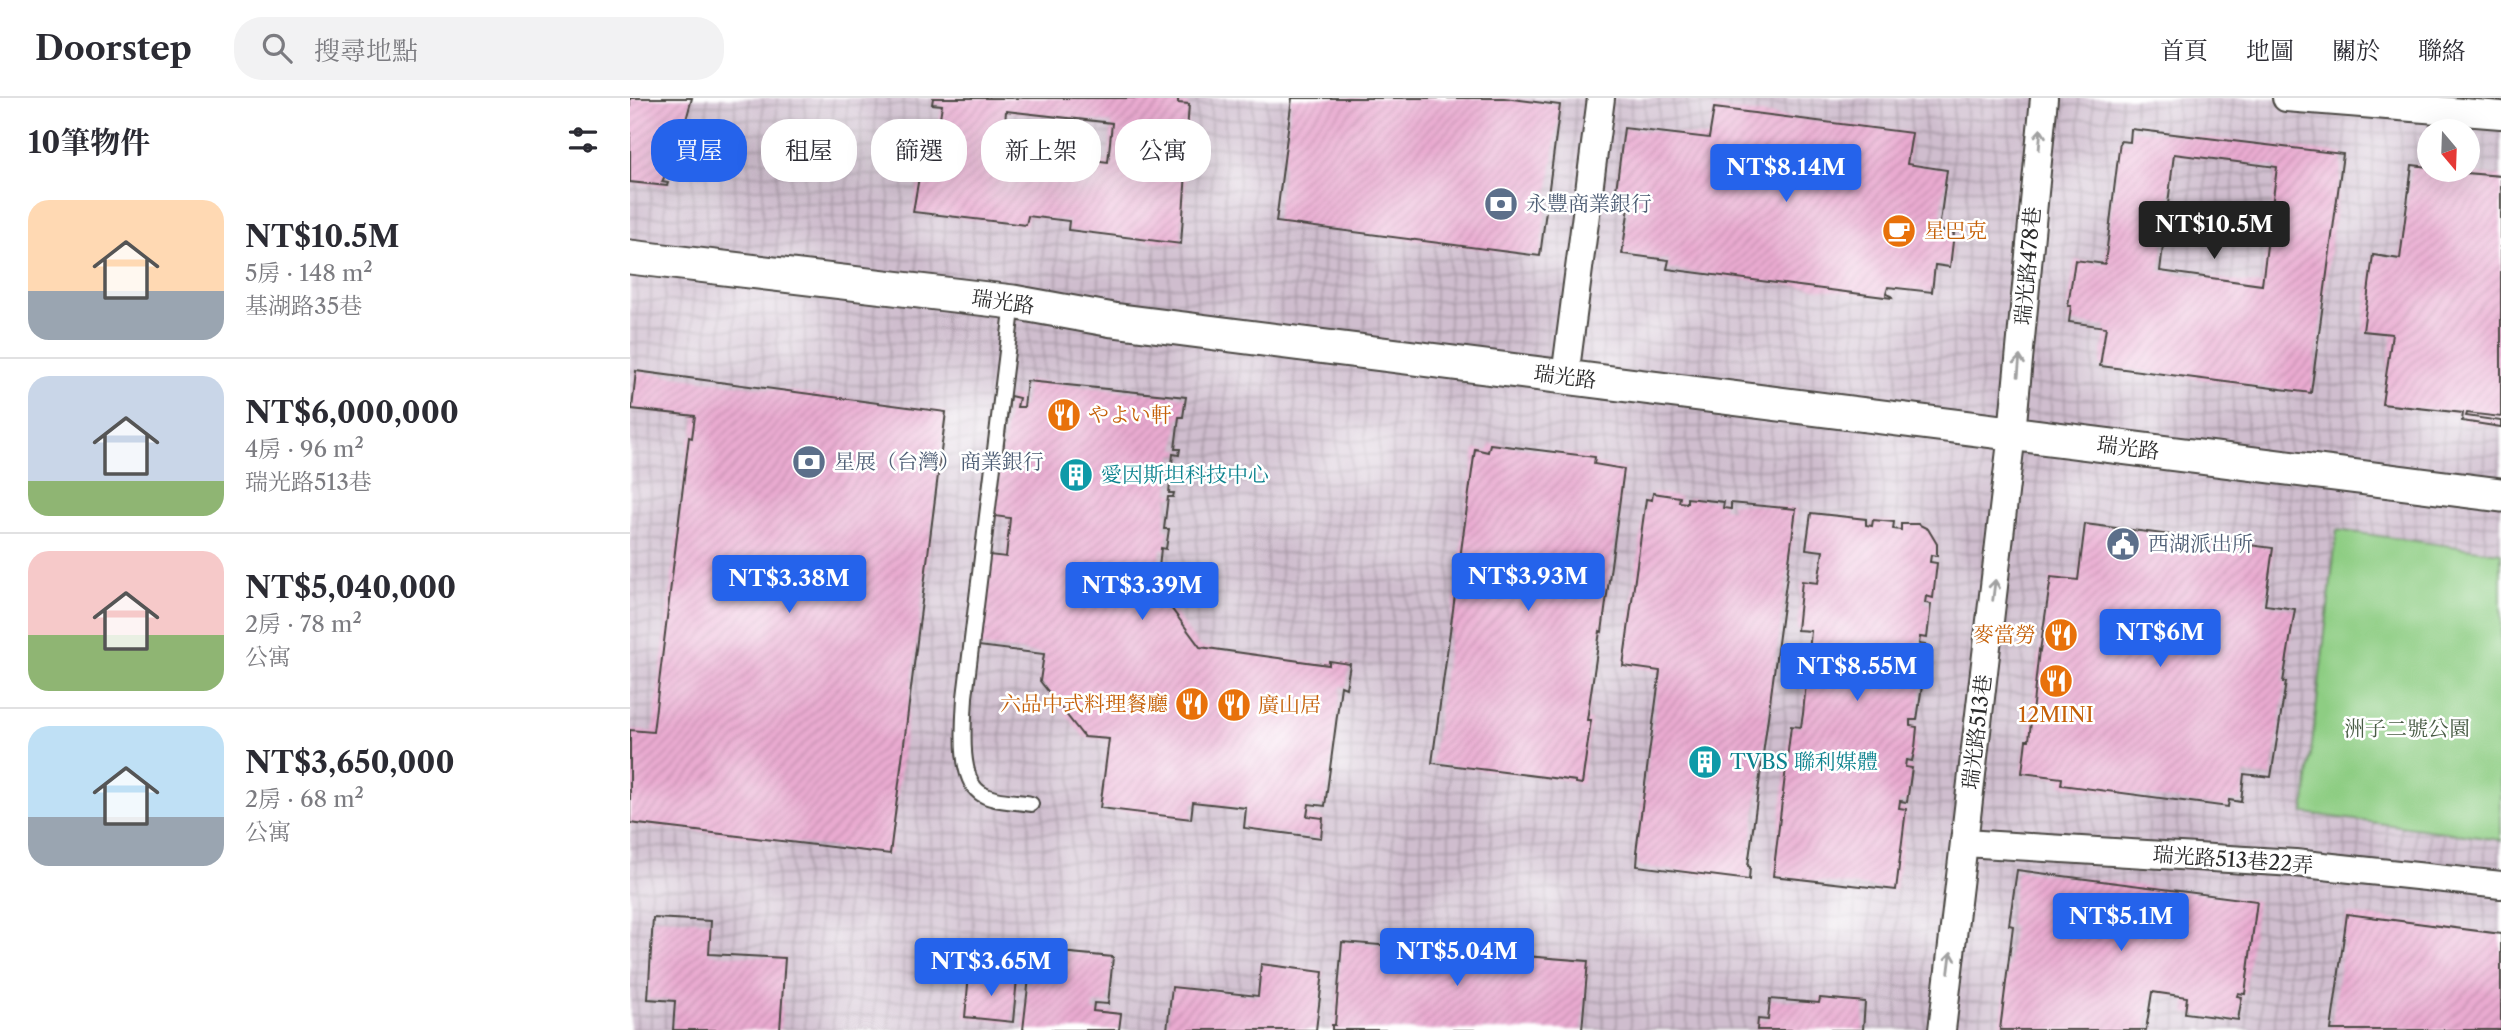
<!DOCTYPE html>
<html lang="zh-TW">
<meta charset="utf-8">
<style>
body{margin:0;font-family:"Libre Caslon Text","Noto Serif TC","Noto Serif JP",serif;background:#f2f2f3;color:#2b2b33;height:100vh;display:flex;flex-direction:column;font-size:26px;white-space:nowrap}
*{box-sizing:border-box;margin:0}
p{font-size:23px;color:#7c7c81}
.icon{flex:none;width:38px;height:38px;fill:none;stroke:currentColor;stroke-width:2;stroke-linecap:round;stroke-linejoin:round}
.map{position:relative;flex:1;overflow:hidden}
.drawer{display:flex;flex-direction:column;background:#fff;width:630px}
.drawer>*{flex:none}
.banner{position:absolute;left:21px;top:21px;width:665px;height:63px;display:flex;gap:14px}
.needle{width:46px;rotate:161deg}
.buttons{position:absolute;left:1787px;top:21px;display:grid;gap:14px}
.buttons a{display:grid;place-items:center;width:63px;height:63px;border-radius:50%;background:#fff;box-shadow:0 7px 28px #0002;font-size:35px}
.price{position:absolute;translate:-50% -60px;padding:0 16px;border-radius:7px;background:#2563eb;color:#fff;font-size:23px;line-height:46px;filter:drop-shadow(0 2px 4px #0008)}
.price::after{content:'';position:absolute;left:50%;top:42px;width:21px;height:16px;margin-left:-10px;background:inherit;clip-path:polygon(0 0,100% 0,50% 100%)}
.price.on{background:#222;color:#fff}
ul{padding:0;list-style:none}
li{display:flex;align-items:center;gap:21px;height:175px;padding:0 28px}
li+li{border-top:2px solid #e1e1e2}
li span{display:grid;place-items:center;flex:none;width:196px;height:140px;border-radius:21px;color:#555}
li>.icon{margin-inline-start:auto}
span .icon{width:84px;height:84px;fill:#fffc;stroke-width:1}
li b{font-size:30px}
h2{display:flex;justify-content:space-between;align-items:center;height:84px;padding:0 28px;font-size:30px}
.tag{padding:0 24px;border-radius:28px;background:#fff;box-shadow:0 7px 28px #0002;font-size:24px;line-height:63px}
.tag.on{background:#2563eb;color:#fff}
header{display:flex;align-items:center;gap:42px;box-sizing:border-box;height:98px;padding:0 35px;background:#fff;border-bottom:2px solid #e1e1e2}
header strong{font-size:33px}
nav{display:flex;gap:38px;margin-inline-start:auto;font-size:24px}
.search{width:490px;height:63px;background:#f2f2f3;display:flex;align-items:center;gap:18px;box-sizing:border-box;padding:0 24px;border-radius:28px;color:#7c7c81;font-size:26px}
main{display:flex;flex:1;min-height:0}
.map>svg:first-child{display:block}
</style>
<header>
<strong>Doorstep</strong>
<div class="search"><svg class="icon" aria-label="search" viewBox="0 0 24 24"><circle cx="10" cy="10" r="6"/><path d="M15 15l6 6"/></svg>搜尋地點</div>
<nav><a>首頁</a><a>地圖</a><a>關於</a><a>聯絡</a></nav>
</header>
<main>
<section class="drawer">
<h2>10筆物件<svg class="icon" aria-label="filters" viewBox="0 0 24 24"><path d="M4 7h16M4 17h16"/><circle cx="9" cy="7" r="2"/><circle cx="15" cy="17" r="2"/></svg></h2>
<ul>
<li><span style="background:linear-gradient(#ffd9b3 65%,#9aa5b1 0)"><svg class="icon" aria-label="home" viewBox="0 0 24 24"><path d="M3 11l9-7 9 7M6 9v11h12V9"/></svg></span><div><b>NT$10.5M</b><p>5房 · 148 m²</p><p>基湖路35巷</p></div></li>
<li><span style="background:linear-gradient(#c9d6e8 75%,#8fb573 0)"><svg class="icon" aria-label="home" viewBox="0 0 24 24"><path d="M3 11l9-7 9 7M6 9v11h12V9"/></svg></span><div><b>NT$6,000,000</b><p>4房 · 96 m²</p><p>瑞光路513巷</p></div></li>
<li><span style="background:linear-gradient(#f6c9c9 60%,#8fb573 0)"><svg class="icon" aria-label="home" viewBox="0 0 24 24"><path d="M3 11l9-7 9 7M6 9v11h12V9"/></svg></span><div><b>NT$5,040,000</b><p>2房 · 78 m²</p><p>公寓</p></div></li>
<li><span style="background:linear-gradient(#bfe0f5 65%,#9aa5b1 0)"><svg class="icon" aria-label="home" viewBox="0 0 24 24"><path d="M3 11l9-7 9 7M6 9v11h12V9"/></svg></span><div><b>NT$3,650,000</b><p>2房 · 68 m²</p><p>公寓</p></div></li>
</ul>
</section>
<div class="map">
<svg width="1871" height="932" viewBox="0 0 1871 932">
<defs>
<pattern id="industrial-grid" width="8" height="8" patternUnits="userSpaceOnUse" patternTransform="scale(1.75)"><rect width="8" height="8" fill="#cfbdce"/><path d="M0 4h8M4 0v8" fill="none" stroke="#a89aa7"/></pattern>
<pattern id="building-hatch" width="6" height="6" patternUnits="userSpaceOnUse" patternTransform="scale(1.75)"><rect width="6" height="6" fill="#e9aad0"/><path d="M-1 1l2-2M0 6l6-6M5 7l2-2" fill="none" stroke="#c892b3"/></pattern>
</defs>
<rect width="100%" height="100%" fill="#fff"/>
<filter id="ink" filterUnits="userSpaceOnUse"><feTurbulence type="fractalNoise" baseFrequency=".0143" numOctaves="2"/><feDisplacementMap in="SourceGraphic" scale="14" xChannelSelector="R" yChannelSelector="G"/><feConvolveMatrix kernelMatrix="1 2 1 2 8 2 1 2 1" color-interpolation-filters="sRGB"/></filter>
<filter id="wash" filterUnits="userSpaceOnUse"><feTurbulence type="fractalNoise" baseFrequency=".00686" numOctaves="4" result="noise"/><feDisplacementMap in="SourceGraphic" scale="28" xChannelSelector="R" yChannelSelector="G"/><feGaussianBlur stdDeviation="1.57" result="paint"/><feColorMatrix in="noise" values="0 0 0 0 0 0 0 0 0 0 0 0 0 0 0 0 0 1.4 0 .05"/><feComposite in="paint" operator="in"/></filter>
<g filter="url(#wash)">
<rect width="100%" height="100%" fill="#f3dec1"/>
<path fill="url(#industrial-grid)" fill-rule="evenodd" d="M0,0H1871V932H0ZM1799,33H1838V72H1799Z"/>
<path fill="#8ecd83" stroke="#5c7c57" stroke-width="2" d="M1707,432L1871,455V742L1674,715Z"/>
<g id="blocks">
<g fill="url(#building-hatch)" fill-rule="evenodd">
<path d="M0,0H62L50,44L32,84L38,85L37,88L0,84Z"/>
<path d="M303,0H548V5L559,6L557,34L547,33L545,70L556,74L551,146L438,132L439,123L398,118L396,127L283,114L295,44L306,45L312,7L302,6ZM376,13L482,25L478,64L373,51Z"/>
<path d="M662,0H874L930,7L910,158L646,124Z"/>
<path d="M1084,10L1282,35L1277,66L1317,72L1309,132L1324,135L1320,169L1305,167L1302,194L1258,189L1256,196L1261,198L1262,200L1037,171L1039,162L992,156L1000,102L985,100L994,30L1079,40Z"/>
<path d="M1501,31L1713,56L1681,295L1470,268L1476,229L1439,224L1441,208H1438L1445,162L1475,166L1490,43L1500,44ZM1544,56L1647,69L1632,187L1530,173Z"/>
<path d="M1782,67L1799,69V72L1871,78V319L1837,315L1836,318L1871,323V329L1832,323L1833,315L1752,306L1762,236L1733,233L1743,157L1770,161Z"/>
<path d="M6,273L316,314L260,756L0,725V632L23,634L59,339L62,340L65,318L2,311Z"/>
<path d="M397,283L556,299L553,319H549L545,351H550L549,357L543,356L539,395H544L543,399H538L534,431H539L536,451L531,450L527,491L570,549L699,567V563L720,566L716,590L711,588L695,708L679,706L677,718L693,720L691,740L614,730L616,710L563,704L561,721L470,710L479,641L454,639L410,583L414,556L348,548L359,457L376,459L380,420L364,418L380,298L389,300L387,309H394Z"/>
<path d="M860,346L965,359L964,366L994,371L972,534L970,533L957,622H961L952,686L946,685V683L802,665L845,351L858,354Z"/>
<path d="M1023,395L1050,399L1049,404L1057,405V400L1094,404L1093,410L1101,411V405L1166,411L1118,768L1120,769L1119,782L1007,768L1008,754H1006L1030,573L993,568L1016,401L1022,402Z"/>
<path d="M1181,415L1236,421V427L1242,428L1243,422L1264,424L1263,431L1271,432V426H1288L1298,431L1307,446V458L1301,457L1300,464L1307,465L1303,500L1296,498L1295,505L1301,506L1297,540L1290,539L1289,546L1296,547L1292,582L1285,581V587L1292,588L1287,622H1280V628L1287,629L1285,650L1282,663L1276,662L1275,669L1282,670L1277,704L1270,703L1269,710L1276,711L1266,792L1143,778L1161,628L1171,629L1173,616L1181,533L1167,532L1172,483L1188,485L1193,453L1176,451Z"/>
<path d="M1455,426L1643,450L1635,507L1665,511L1653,584H1656L1641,679L1614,676L1611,704L1599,702L1598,709L1431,687L1432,680L1392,675L1396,642H1399L1409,552L1410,553L1421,479L1448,482Z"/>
<path d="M1387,772L1627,803L1615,896L1608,895L1607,898L1612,899L1608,922L1555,915L1557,899L1522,894L1516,932H1370L1383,828L1379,827Z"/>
<path d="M1717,816L1871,836V932H1701Z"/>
<path d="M23,820L81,823L79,856L155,860L150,932H43L45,903L18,901Z"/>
<path d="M775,839L896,848L895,858L958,863L952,932H702V927H705L712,844L775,849Z"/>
<path d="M403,845L409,846V852L483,859L478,906L464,905L463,913L491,916L489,932H393Z"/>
<path d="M631,866L693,874L686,932H537L542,889L628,898Z"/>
<path d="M339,876L387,880L383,924L335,919Z"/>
<path d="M1190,900L1235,904L1233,932H1127L1128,921L1138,922L1140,901L1189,905Z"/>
</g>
</g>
</g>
<g filter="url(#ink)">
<use href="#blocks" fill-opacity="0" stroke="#494642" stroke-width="2"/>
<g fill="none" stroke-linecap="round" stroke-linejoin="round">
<g stroke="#494642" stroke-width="18">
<path id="service" d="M383,204L335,599C334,623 328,678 349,694C361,704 386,703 401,706"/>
</g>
<g stroke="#494642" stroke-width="30">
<g id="minor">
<path d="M1656,0L1871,17"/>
<path d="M935,279L971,0"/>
<path d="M1334,745L1665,765L1871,787"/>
<path d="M1312,932L1382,335L1414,0"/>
</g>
</g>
<g stroke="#494642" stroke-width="37">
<path id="tertiary" d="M0,159L383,204L483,222L1871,397"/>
</g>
<use href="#service" stroke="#fff" stroke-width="14"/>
<use href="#minor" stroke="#fff" stroke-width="26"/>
<use href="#tertiary" stroke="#fff" stroke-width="33"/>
</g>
<defs><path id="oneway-shaft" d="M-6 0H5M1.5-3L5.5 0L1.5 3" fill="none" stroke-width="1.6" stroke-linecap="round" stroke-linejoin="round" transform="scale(1.75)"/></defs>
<g stroke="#a0a0a0">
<use href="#oneway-shaft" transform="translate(1410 41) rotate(-85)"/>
<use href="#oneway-shaft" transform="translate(1389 268) rotate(-85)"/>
<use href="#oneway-shaft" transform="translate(1364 492) rotate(-83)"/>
<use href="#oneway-shaft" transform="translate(1320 864) rotate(-83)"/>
</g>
</g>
<defs>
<g id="bank-disc" transform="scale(1.75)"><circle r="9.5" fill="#5c6f8a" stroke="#fff"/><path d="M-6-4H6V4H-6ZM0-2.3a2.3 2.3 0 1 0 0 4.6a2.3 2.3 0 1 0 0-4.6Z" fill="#fff"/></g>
<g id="cafe-disc" transform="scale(1.75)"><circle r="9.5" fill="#e8710a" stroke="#fff"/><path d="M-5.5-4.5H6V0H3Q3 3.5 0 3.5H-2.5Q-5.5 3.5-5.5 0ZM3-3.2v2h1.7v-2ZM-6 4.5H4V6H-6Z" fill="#fff"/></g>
<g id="restaurant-disc" transform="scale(1.75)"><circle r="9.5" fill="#e8710a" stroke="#fff"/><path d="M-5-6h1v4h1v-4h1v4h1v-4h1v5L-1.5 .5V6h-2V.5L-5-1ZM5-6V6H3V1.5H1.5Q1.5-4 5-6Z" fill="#fff"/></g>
<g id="building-disc" transform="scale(1.75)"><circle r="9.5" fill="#0f9aa8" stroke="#fff"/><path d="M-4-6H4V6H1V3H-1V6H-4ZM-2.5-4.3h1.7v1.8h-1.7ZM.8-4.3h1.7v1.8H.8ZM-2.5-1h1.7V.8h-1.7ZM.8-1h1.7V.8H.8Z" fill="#fff"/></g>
<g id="civic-disc" transform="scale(1.75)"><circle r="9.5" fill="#5c6f8a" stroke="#fff"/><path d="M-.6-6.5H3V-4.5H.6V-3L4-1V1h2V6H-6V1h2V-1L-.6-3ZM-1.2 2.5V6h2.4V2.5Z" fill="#fff"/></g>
</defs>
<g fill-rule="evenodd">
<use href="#bank-disc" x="871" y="106"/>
<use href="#cafe-disc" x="1269" y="133"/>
<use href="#restaurant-disc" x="434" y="317"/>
<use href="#bank-disc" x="179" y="364"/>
<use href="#building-disc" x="446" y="377"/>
<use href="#civic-disc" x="1493" y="446"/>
<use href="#restaurant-disc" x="1431" y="537"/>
<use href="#restaurant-disc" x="1426" y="583"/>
<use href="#restaurant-disc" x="562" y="606"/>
<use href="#restaurant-disc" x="604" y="607"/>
<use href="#building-disc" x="1075" y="664"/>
</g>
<g text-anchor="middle" stroke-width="5" stroke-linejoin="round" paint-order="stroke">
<g font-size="21" fill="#4e5e75" stroke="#fff" text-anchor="start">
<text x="896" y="113">永豐商業銀行</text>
<text x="204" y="371">星展（台灣）商業銀行</text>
<text x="1518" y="453">西湖派出所</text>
</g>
<g font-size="21" fill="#c56008" stroke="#fff" text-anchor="start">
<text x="1294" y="140">星巴克</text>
<text x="458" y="324">やよい軒</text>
<text x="1406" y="544" text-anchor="end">麥當勞</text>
<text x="538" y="613" text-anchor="end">六品中式料理餐廳</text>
<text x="628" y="614">廣山居</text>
<text x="1426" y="624" text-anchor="middle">12MINI</text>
</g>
<g font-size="21" fill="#2b2b2b" stroke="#fff">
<text transform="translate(1398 168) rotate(-85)" y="7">瑞光路478巷</text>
<text transform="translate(373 204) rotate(8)" y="7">瑞光路</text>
<text transform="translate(935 279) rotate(7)" y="7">瑞光路</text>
<text transform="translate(1498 350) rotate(7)" y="7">瑞光路</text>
<text transform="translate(1347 634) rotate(-83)" y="7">瑞光路513巷</text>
<text transform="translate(1603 762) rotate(4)" y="7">瑞光路513巷22弄</text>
</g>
<g font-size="21" fill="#0d838f" stroke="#fff" text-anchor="start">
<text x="471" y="384">愛因斯坦科技中心</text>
<text x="1100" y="671">TVBS 聯利媒體</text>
</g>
<g font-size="21" fill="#495c45" stroke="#fff">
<text x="1777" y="638">洲子二號公園</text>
</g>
</g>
</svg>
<div class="buttons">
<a><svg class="needle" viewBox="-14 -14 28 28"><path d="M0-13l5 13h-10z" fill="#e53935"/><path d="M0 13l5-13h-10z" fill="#7c7c81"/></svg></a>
</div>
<b class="price" style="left:1156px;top:106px">NT$8.14M</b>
<b class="price on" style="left:1584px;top:163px">NT$10.5M</b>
<b class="price" style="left:898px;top:515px">NT$3.93M</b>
<b class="price" style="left:159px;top:517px">NT$3.38M</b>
<b class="price" style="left:512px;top:524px">NT$3.39M</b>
<b class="price" style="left:1530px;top:571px">NT$6M</b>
<b class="price" style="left:1227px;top:605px">NT$8.55M</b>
<b class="price" style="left:1491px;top:855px">NT$5.1M</b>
<b class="price" style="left:827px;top:890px">NT$5.04M</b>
<b class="price" style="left:361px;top:900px">NT$3.65M</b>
<div class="banner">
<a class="tag on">買屋</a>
<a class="tag">租屋</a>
<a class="tag">篩選</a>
<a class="tag">新上架</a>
<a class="tag">公寓</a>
</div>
</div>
</main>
